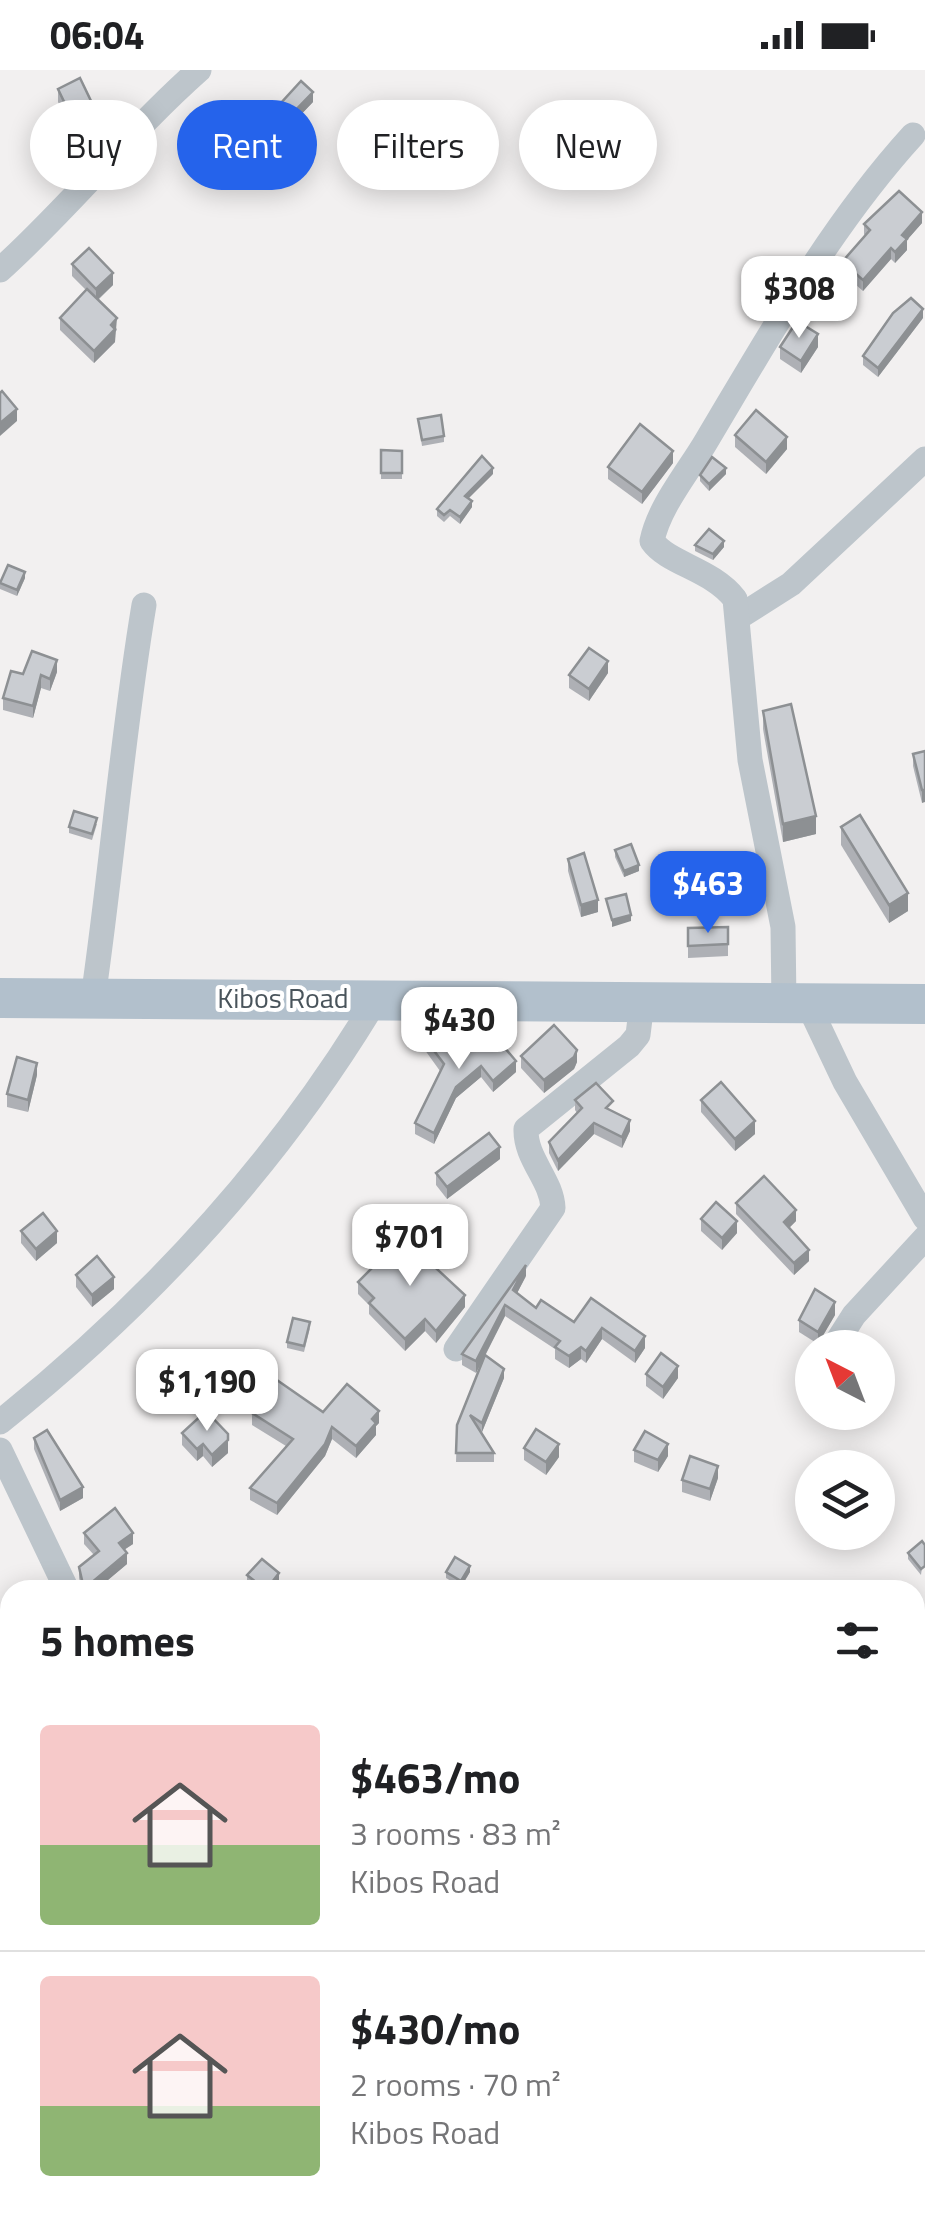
<!DOCTYPE html>
<meta charset="utf-8">
<style>
body{margin:0;font-family:"Titillium Web",sans-serif;background:#f6f6f6;color:#202124;height:100vh;display:flex;flex-direction:column;font-size:38px;white-space:nowrap}
*{box-sizing:border-box;margin:0}
p{font-size:32px;color:#757577}
.icon{flex:none;width:55px;height:55px;fill:none;stroke:currentColor;stroke-width:2;stroke-linecap:round;stroke-linejoin:round}
.map{position:relative;flex:1;overflow:hidden}
.sheet{position:absolute;left:0px;top:1510px;width:925px;height:640px;display:flex;flex-direction:column;background:#fff;border-radius:30px 30px 0 0;box-shadow:0 5px 25px #0003}
.sheet>*{flex:none}
.top-card{position:absolute;left:30px;top:30px;width:865px;height:90px;display:flex;gap:20px}
.needle{width:65px;rotate:318deg}
.controls{position:absolute;left:795px;top:1260px;display:grid;gap:20px}
.controls a{display:grid;place-items:center;width:100px;height:100px;border-radius:50%;background:#fff;box-shadow:0 5px 25px #0003;font-size:50px}
.price{position:absolute;translate:-50% -85px;padding:0 22px;border-radius:20px;background:#fff;color:#222;font-size:32px;line-height:65px;filter:drop-shadow(0 2px 5px #0008)}
.price::after{content:'';position:absolute;left:50%;top:60px;width:30px;height:22px;margin-left:-15px;background:inherit;clip-path:polygon(0 0,100% 0,50% 100%)}
.price.current{background:#2563eb;color:#fff}
ul{padding:0;list-style:none}
li{display:flex;align-items:center;gap:30px;height:250px;padding:0 40px}
li+li{border-top:2px solid #e0e0e0}
li span{display:grid;place-items:center;flex:none;width:280px;height:200px;border-radius:10px;color:#555}
li>.icon{margin-inline-start:auto}
span .icon{width:120px;height:120px;fill:#fffc;stroke-width:1}
li b{font-size:42px}
h2{display:flex;justify-content:space-between;align-items:center;height:120px;padding:0 40px;font-size:42px}
.chip{padding:0 35px;border-radius:45px;background:#fff;box-shadow:0 5px 25px #0003;font-size:35px;line-height:90px}
.chip.current{background:#2563eb;color:#fff}
.status{display:flex;justify-content:space-between;align-items:center;height:70px;padding:0 50px;background:#fff;direction:ltr}
.status svg{height:28px;fill:currentColor}
.map>svg:first-child{display:block}
</style>
<div class="status"><b>06:04</b><svg viewBox="0 0 49 12"><path d="M0 12V9h3v3zM5 12V6h3v6zM10 12V3h3v9zM15 12V0h3v12zM26 1h20v11H26zM47 4h2v5h-2z"/></svg></div>
<div class="map">
<svg width="925" height="2150" viewBox="0 0 925 2150">
<rect width="100%" height="100%" fill="#f2f0f0"/>
<g fill="none" stroke-linecap="round" stroke-linejoin="round">
<g stroke="#bdc5cb" stroke-width="25">
<path d="M0,200C70,137 128,63 199,0"/>
<path d="M739,547L791,514L925,389"/>
<path d="M93,928C112,797 122,666 144,535"/>
<path d="M784,934L783,857L750,690L735,529C712,499 668,494 652,471C659,436 689,401 707,370C769,266 831,155 913,65"/>
<path d="M808,934L845,1012L925,1148"/>
<path d="M833,1278L854,1245L925,1168"/>
<path d="M456,1279L553,1138C552,1110 525,1089 526,1059L629,976L638,965L642,932"/>
<path d="M0,1352C149,1233 279,1092 377,928"/>
<path d="M0,1380L67,1520"/>
<path d="M915,1702L925,1693"/>
<path d="M478,2150L480,2140"/>
</g>
<path stroke="#b2c0cc" stroke-width="40" d="M0,928L925,934"/>
</g>
<g fill="#aeb0b5">
<path d="M58,19L91,43L69,54L58,32Z"/>
<path d="M313,32L291,55L286,71L278,69L271,76L260,65V55L279,35Z"/>
<path d="M922,153L907,170V180L895,193L891,189L863,221L842,203V192L865,166L864,164V154Z"/>
<path d="M72,194L113,215L98,230L117,260L115,262V272L94,293L60,260V248L86,220L72,206Z"/>
<path d="M923,248L878,307L863,295V286Z"/>
<path d="M780,277H818L801,303L780,289Z"/>
<path d="M418,349L444,366V372L422,376Z"/>
<path d="M735,365L787,379L766,404L735,377Z"/>
<path d="M381,380L402,381V409H381Z"/>
<path d="M673,393L642,434L608,409V397Z"/>
<path d="M493,404L468,428L472,437L460,454L450,446L444,452L437,446V439Z"/>
<path d="M726,404L709,421L700,411V405Z"/>
<path d="M695,475L724,477L713,490L695,481Z"/>
<path d="M25,508L17,526L0,519V513Z"/>
<path d="M57,602L50,621L41,618L33,648L3,640V628L23,604Z"/>
<path d="M608,603L589,631L569,618V605Z"/>
<path d="M763,641L816,764L783,772L763,659Z"/>
<path d="M925,681L922,733L913,696V684Z"/>
<path d="M97,754L92,770L69,763V757Z"/>
<path d="M841,757L908,841L889,853L841,775Z"/>
<path d="M615,780L639,801L624,807L615,787Z"/>
<path d="M568,789L598,842L581,847L568,801Z"/>
<path d="M688,858L728,874V886L688,888Z"/>
<path d="M422,965L462,988L516,1002L493,1022L481,1007L456,1028L434,1074L415,1064V1053L440,1001L422,976Z"/>
<path d="M521,986L577,992L574,999L544,1023L521,998Z"/>
<path d="M37,1005L28,1042L7,1037V1024Z"/>
<path d="M575,1030L613,1041L630,1061L622,1078L594,1064L558,1101L549,1083V1072L577,1043L575,1040Z"/>
<path d="M701,1030L755,1064L735,1081L701,1042Z"/>
<path d="M500,1089L447,1129L436,1115V1103Z"/>
<path d="M736,1133L796,1151L789,1158L809,1191L794,1205L736,1144Z"/>
<path d="M701,1149L737,1163L722,1180L701,1161Z"/>
<path d="M21,1161L57,1173L36,1191L21,1173Z"/>
<path d="M384,1178L465,1237L436,1273L425,1261L405,1281L369,1244V1235L358,1224V1212L384,1186Z"/>
<path d="M76,1205L114,1219L92,1237L76,1217Z"/>
<path d="M526,1206L517,1223L536,1238L574,1252L591,1228L645,1278L635,1293L602,1269L586,1293L581,1289L569,1298L555,1289V1279L505,1246L485,1286L504,1308L482,1362L480,1361L494,1383V1392H456L457,1355L484,1288L476,1303L462,1295V1284Z"/>
<path d="M835,1245L818,1274L799,1262V1250Z"/>
<path d="M310,1258L304,1282L287,1278V1272Z"/>
<path d="M646,1304L678,1308L663,1329L646,1316Z"/>
<path d="M323,1342L379,1353L376,1356V1365L356,1388L332,1369L325,1386L277,1445L250,1430V1418L286,1376L252,1355V1343Z"/>
<path d="M182,1363L228,1383L212,1397L203,1386L197,1391L182,1375Z"/>
<path d="M34,1368L83,1428L60,1441L34,1379Z"/>
<path d="M524,1378L559,1387L546,1405L524,1390Z"/>
<path d="M634,1380L668,1386L658,1402L634,1392Z"/>
<path d="M718,1408L710,1431L682,1422V1410Z"/>
<path d="M84,1463L133,1474L124,1480L127,1494L96,1520H82L79,1508V1497L94,1485L84,1474Z"/>
<path d="M925,1475L921,1505L908,1489V1483Z"/>
<path d="M446,1502H470L461,1517L446,1508Z"/>
<path d="M247,1505L279,1515L275,1520H251L247,1517Z"/>
<path d="M925,2073V2122L915,2113V2084Z"/>
</g>
<g fill="#8d9093">
<path d="M313,22V32L291,55L286,71V62L291,45Z"/>
<path d="M91,31V43L69,54V42Z"/>
<path d="M278,59V69L271,76V66Z"/>
<path d="M922,142V153L907,170V180L895,193V182L902,165Z"/>
<path d="M891,178V189L863,221V210Z"/>
<path d="M113,203V215L96,231V219Z"/>
<path d="M923,239V248L878,307V298Z"/>
<path d="M117,248L115,272L94,293V281L111,255Z"/>
<path d="M818,264V277L801,303V291Z"/>
<path d="M17,339V351L0,366V353Z"/>
<path d="M787,367V379L766,404V392Z"/>
<path d="M673,381V393L642,434V422Z"/>
<path d="M493,398V404L465,432V426Z"/>
<path d="M726,398V404L709,421V414Z"/>
<path d="M472,431V437L460,454V447Z"/>
<path d="M724,471V477L713,490V484Z"/>
<path d="M25,502V508L17,526V520Z"/>
<path d="M57,590V602L50,621V609Z"/>
<path d="M608,591V603L589,631V619Z"/>
<path d="M41,605V618L33,648V636Z"/>
<path d="M922,720H925V732L922,733Z"/>
<path d="M816,746V764L783,772V754Z"/>
<path d="M639,795V801L624,807V801Z"/>
<path d="M908,823V841L889,853V835Z"/>
<path d="M598,830V842L581,847V835Z"/>
<path d="M631,845V851L612,857V850Z"/>
<path d="M577,980V992L574,999L544,1023V1010Z"/>
<path d="M516,991V1002L493,1022V1011Z"/>
<path d="M37,993V1005L28,1042V1030Z"/>
<path d="M481,996V1007L456,1028L434,1074V1063L456,1017Z"/>
<path d="M630,1050V1061L622,1078V1067Z"/>
<path d="M755,1051V1064L735,1081V1069Z"/>
<path d="M594,1053V1064L558,1101V1090Z"/>
<path d="M500,1077V1089L447,1129V1117Z"/>
<path d="M796,1140V1151L784,1163V1152Z"/>
<path d="M737,1151V1163L722,1180V1168Z"/>
<path d="M57,1161V1173L36,1191V1179Z"/>
<path d="M809,1180V1191L794,1205V1193Z"/>
<path d="M526,1195V1206L513,1231V1220Z"/>
<path d="M114,1207V1219L92,1237V1225Z"/>
<path d="M465,1225V1237L436,1273V1261Z"/>
<path d="M835,1232V1245L818,1274V1262Z"/>
<path d="M505,1235V1246L476,1303V1291Z"/>
<path d="M425,1249V1261L405,1281V1269Z"/>
<path d="M602,1258V1269L586,1293V1281Z"/>
<path d="M645,1266V1278L635,1293V1281Z"/>
<path d="M581,1277V1289L569,1298V1286Z"/>
<path d="M678,1296V1308L663,1329V1317Z"/>
<path d="M504,1299V1308L482,1362V1353Z"/>
<path d="M379,1341V1353L376,1356V1365L356,1388V1376L372,1349Z"/>
<path d="M332,1357V1369L325,1386L277,1445V1433Z"/>
<path d="M228,1370V1383L212,1397V1385Z"/>
<path d="M203,1374V1386L197,1391V1379Z"/>
<path d="M559,1374V1387L546,1405V1392Z"/>
<path d="M668,1374V1386L658,1402V1390Z"/>
<path d="M718,1396V1408L710,1431V1419Z"/>
<path d="M83,1417V1428L60,1441V1430Z"/>
<path d="M133,1463V1474L119,1483V1473Z"/>
<path d="M127,1483V1494L96,1520H84Z"/>
<path d="M470,1496V1502L461,1517V1511Z"/>
<path d="M279,1503V1515L275,1520H266Z"/>
<path d="M925,1813V1826L915,1836V1824Z"/>
</g>
<g fill="#cacdd2" stroke="#8d9093" stroke-width="2.5">
<path d="M80,8L91,31L69,42L58,19Z"/>
<path d="M301,11L313,22L291,45L286,62L278,59L271,66L260,55L272,33L279,35Z"/>
<path d="M899,121L922,142L902,165L907,169L895,182L891,178L863,210L842,192L870,160L864,154Z"/>
<path d="M89,178L113,203L96,219L72,194Z"/>
<path d="M87,219L117,248L111,255L115,259L94,281L60,248Z"/>
<path d="M911,228L923,239L878,298L863,286L893,243Z"/>
<path d="M797,251L818,264L801,291L780,277Z"/>
<path d="M2,321L17,339L0,353V323Z"/>
<path d="M756,340L787,367L766,392L735,365Z"/>
<path d="M441,345L444,366L422,370L418,349Z"/>
<path d="M640,354L673,381L642,422L608,397Z"/>
<path d="M381,380L402,381V403H381Z"/>
<path d="M482,386L493,398L465,426L472,431L460,447L450,440L444,445L437,439Z"/>
<path d="M712,387L726,398L709,414L700,405Z"/>
<path d="M709,459L724,471L713,484L695,475Z"/>
<path d="M8,495L25,502L17,520L0,513Z"/>
<path d="M589,578L608,591L589,619L569,605Z"/>
<path d="M32,581L57,590L50,609L41,605L33,636L3,628L11,601L23,604Z"/>
<path d="M791,634L816,746L783,754L763,641Z"/>
<path d="M925,681V720H922L913,684Z"/>
<path d="M74,741L97,748L92,764L69,757Z"/>
<path d="M860,745L908,823L889,835L841,757Z"/>
<path d="M631,774L639,795L624,801L615,780Z"/>
<path d="M584,783L598,830L581,835L568,789Z"/>
<path d="M626,824L631,845L612,850L606,829Z"/>
<path d="M728,857V874L688,876V858Z"/>
<path d="M436,954L462,988L492,963L516,991L493,1011L481,996L456,1017L434,1063L415,1053L444,994L422,965Z"/>
<path d="M554,955L577,980L574,987L544,1010L521,986Z"/>
<path d="M17,987L37,993L28,1030L7,1024Z"/>
<path d="M721,1012L755,1051L735,1069L701,1030Z"/>
<path d="M596,1013L613,1031L606,1038L630,1050L622,1067L594,1053L558,1090L549,1072L582,1038L575,1030Z"/>
<path d="M489,1063L500,1077L447,1117L436,1103Z"/>
<path d="M764,1106L796,1140L784,1152L809,1180L794,1193L736,1133Z"/>
<path d="M716,1132L737,1151L722,1168L701,1149Z"/>
<path d="M43,1143L57,1161L36,1179L21,1161Z"/>
<path d="M398,1163L465,1225L436,1261L425,1249L405,1269L369,1233L374,1228L358,1212L388,1182L384,1178Z"/>
<path d="M97,1186L114,1207L92,1225L76,1205Z"/>
<path d="M526,1195L513,1220L536,1238L541,1230L574,1252L591,1228L645,1266L635,1281L602,1258L586,1281L581,1277L569,1286L555,1277L560,1271L505,1235L476,1291L462,1284Z"/>
<path d="M815,1219L835,1232L818,1262L799,1250Z"/>
<path d="M293,1248L310,1252L304,1276L287,1272Z"/>
<path d="M661,1283L678,1296L663,1317L646,1304Z"/>
<path d="M485,1285L504,1299L482,1353L470,1345L494,1383H456L457,1355Z"/>
<path d="M274,1308L323,1342L347,1314L379,1341L372,1349L376,1353L356,1376L332,1357L325,1374L277,1433L250,1418L293,1369L252,1343Z"/>
<path d="M206,1341L228,1364V1370L212,1385L203,1374L197,1379L182,1363Z"/>
<path d="M536,1359L559,1374L546,1392L524,1378Z"/>
<path d="M47,1360L83,1417L60,1430L34,1368Z"/>
<path d="M645,1361L668,1374L658,1390L634,1380Z"/>
<path d="M690,1386L718,1396L710,1419L682,1410Z"/>
<path d="M115,1438L133,1463L119,1473L127,1483L84,1519L79,1497L99,1481L84,1463Z"/>
<path d="M922,1471L925,1475V1496L921,1499L908,1483Z"/>
<path d="M455,1487L470,1496L461,1511L446,1502Z"/>
<path d="M262,1489L279,1503L266,1520L247,1505Z"/>
<path d="M915,1752L925,1762V1813L915,1824Z"/>
<path d="M925,2073V2112L915,2103V2084Z"/>
</g>
<g text-anchor="middle" stroke-width="8" stroke-linejoin="round" paint-order="stroke">
<g font-size="28" fill="#49545b" stroke="#fff">
<text x="283" y="938">Kibos Road</text>
</g>
</g>
</svg>
<div class="controls">
<a><svg class="needle" viewBox="-14 -14 28 28"><path d="M0-13l5 13h-10z" fill="#e53935"/><path d="M0 13l5-13h-10z" fill="#757577"/></svg></a>
<a><svg class="icon" aria-label="layers" viewBox="0 0 24 24"><path d="M12 4l9 5-9 5-9-5zM3 14l9 5 9-5"/></svg></a>
</div>
<b class="price" style="left:799px;top:271px">$308</b>
<b class="price current" style="left:708px;top:866px">$463</b>
<b class="price" style="left:459px;top:1002px">$430</b>
<b class="price" style="left:410px;top:1219px">$701</b>
<b class="price" style="left:207px;top:1364px">$1,190</b>
<div class="top-card">
<a class="chip">Buy</a>
<a class="chip current">Rent</a>
<a class="chip">Filters</a>
<a class="chip">New</a>
</div>
<section class="sheet">
<h2>5 homes<svg class="icon" aria-label="filters" viewBox="0 0 24 24"><path d="M4 7h16M4 17h16"/><circle cx="9" cy="7" r="2"/><circle cx="15" cy="17" r="2"/></svg></h2>
<ul>
<li><span style="background:linear-gradient(#f6c9c9 60%,#8fb573 0)"><svg class="icon" aria-label="home" viewBox="0 0 24 24"><path d="M3 11l9-7 9 7M6 9v11h12V9"/></svg></span><div><b>$463/mo</b><p>3 rooms · 83 m²</p><p>Kibos Road</p></div></li>
<li><span style="background:linear-gradient(#f6c9c9 65%,#8fb573 0)"><svg class="icon" aria-label="home" viewBox="0 0 24 24"><path d="M3 11l9-7 9 7M6 9v11h12V9"/></svg></span><div><b>$430/mo</b><p>2 rooms · 70 m²</p><p>Kibos Road</p></div></li>
</ul>
</section>
</div>
